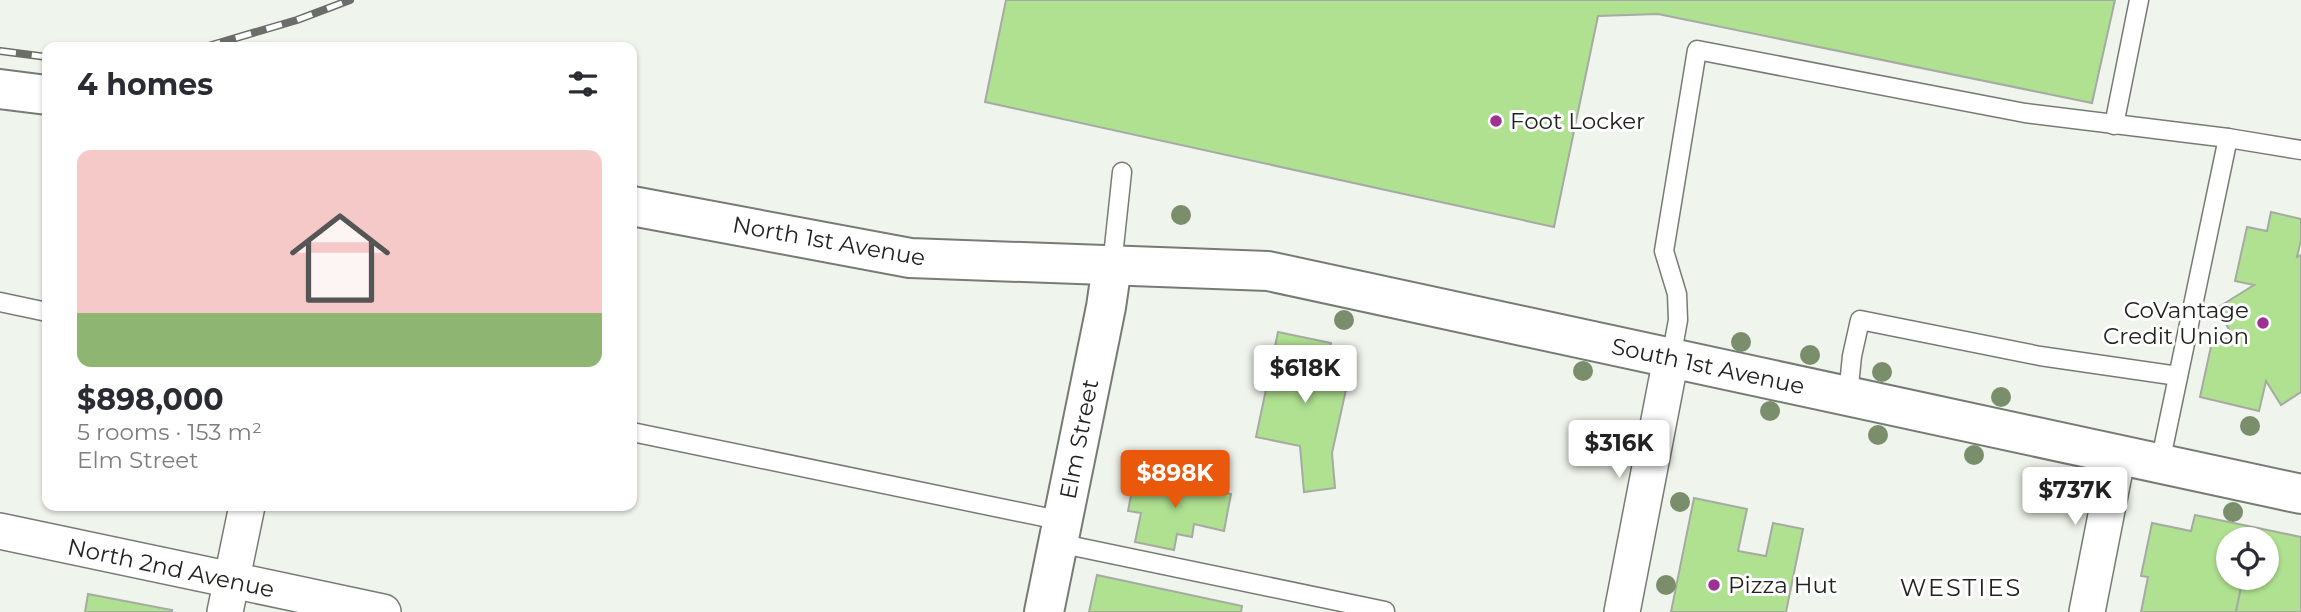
<!DOCTYPE html>
<meta charset="utf-8">
<style>
body{margin:0;font-family:Montserrat,sans-serif;background:#f7f7f7;color:#2b2b33;height:100vh;display:flex;flex-direction:column;font-size:26px;white-space:nowrap}
*{box-sizing:border-box;margin:0}
p{font-size:23px;color:#7c7c81}
.icon{flex:none;width:38px;height:38px;fill:none;stroke:currentColor;stroke-width:2;stroke-linecap:round;stroke-linejoin:round}
.map{position:relative;flex:1;overflow:hidden}
.sheet{position:absolute;left:42px;top:42px;width:595px;height:469px;display:flex;flex-direction:column;background:#fff;border-radius:14px;box-shadow:0 2px 5px #0004}
.sheet>*{flex:none}
.controls{position:absolute;left:2216px;top:527px;display:grid;gap:14px}
.controls a{display:grid;place-items:center;width:63px;height:63px;border-radius:50%;background:#fff;box-shadow:0 2px 5px #0004;font-size:35px}
.price{position:absolute;translate:-50% -60px;padding:0 16px;border-radius:7px;background:#fff;color:#222;font-size:23px;line-height:46px;filter:drop-shadow(0 2px 4px #0008)}
.price::after{content:'';position:absolute;left:50%;top:42px;width:21px;height:16px;margin-left:-10px;background:inherit;clip-path:polygon(0 0,100% 0,50% 100%)}
.price.current{background:#ea580c;color:#fff}
ul{padding:0;list-style:none}
li{display:grid;align-content:center;gap:14px;height:371px;padding:0 35px}
li span{display:grid;place-items:center;height:217px;border-radius:14px;color:#555}
li>.icon{margin-inline-start:auto}
span .icon{width:126px;height:126px;fill:#fffc;stroke-width:1}
li b{font-size:30px}
h2{display:flex;justify-content:space-between;align-items:center;height:84px;padding:0 35px;font-size:30px}
.map>svg:first-child{display:block}
</style>
<div class="map">
<svg width="2301" height="612" viewBox="0 0 2301 612">
<rect width="100%" height="100%" fill="#eff4ec"/>
<g fill="#b0e191" stroke="#a5aaa3" stroke-width="2">
<path d="M1006,0H2115L2092,103L1658,14L1598,16L1554,227L985,102Z"/>
<path d="M2271,212L2301,219V240L2297,257L2301,255V392L2281,405L2266,381L2259,411L2200,397L2213,337L2235,340L2217,308L2254,285L2235,281L2247,227L2267,231Z"/>
<path d="M1278,332L1331,343L1327,362L1351,367L1332,453L1335,488L1304,492L1300,446L1256,437Z"/>
<path d="M1135,474L1231,494L1224,531L1194,524L1192,537L1177,534L1174,550L1135,542L1141,513L1128,511Z"/>
<path d="M1694,498L1747,509L1738,551L1766,556L1773,523L1803,529L1786,612H1671Z"/>
<path d="M2195,515L2253,527L2251,539H2228V578H2243L2236,612H2141L2148,577L2141,576L2152,523L2191,531Z"/>
<path d="M2253,527L2301,537V612H2236L2243,578H2266V539H2251Z"/>
<path d="M1097,575L1242,606L1241,612H1089Z"/>
<path d="M88,594L172,610V612H85Z"/>
</g>
<g fill="none" stroke-linecap="round" stroke-linejoin="round">
<g stroke="#767b74" stroke-width="21">
<g id="lane">
<path d="M2114,125L2139,0"/>
<path d="M1112,266L1122,172"/>
<path d="M0,302L47,312"/>
<path d="M1671,358L1678,320L1677,294L1664,251L1697,50L2025,113L2228,138L2301,150"/>
<path d="M1848,395L1852,356L1860,320L2040,356L2178,376"/>
<path d="M632,432L1063,521"/>
<path d="M2160,463L2228,138"/>
<path d="M1058,543L1385,611"/>
</g>
</g>
<g stroke="#767b74" stroke-width="38">
<g id="street">
<path d="M0,531L383,612"/>
<path d="M225,612L247,506"/>
<path d="M1622,612L1671,358"/>
<path d="M2087,612L2118,454"/>
</g>
</g>
<g stroke="#767b74" stroke-width="42">
<path id="secondary" d="M1044,612L1106,307L1112,266"/>
</g>
<g stroke="#767b74" stroke-width="42">
<g id="primary">
<path d="M0,89L47,95"/>
<path d="M632,206L910,258L1268,271L2301,494"/>
</g>
</g>
<use href="#lane" stroke="#fff" stroke-width="18"/>
<use href="#street" stroke="#fff" stroke-width="35"/>
<use href="#secondary" stroke="#fff" stroke-width="38"/>
<use href="#primary" stroke="#fff" stroke-width="38"/>
<g stroke="#6a6d68" stroke-width="8">
<g id="rail">
<path d="M205,47L297,20L350,0"/>
<path d="M0,51L47,57"/>
</g>
</g>
<use href="#rail" stroke="#fff" stroke-width="5" stroke-dasharray="16" stroke-linecap="butt"/>
</g>
<g fill="#7b8e6b">
<circle cx="1181" cy="215" r="10"/>
<circle cx="1344" cy="320" r="10"/>
<circle cx="1741" cy="342" r="10"/>
<circle cx="1810" cy="355" r="10"/>
<circle cx="1583" cy="371" r="10"/>
<circle cx="1882" cy="372" r="10"/>
<circle cx="2001" cy="397" r="10"/>
<circle cx="1770" cy="411" r="10"/>
<circle cx="2250" cy="426" r="10"/>
<circle cx="1878" cy="435" r="10"/>
<circle cx="1974" cy="455" r="10"/>
<circle cx="1680" cy="502" r="10"/>
<circle cx="2233" cy="512" r="10"/>
<circle cx="1666" cy="585" r="10"/>
</g>
<g fill="#9e3293" stroke="#fff" stroke-width="2.5">
<circle cx="1496" cy="121" r="7"/>
<circle cx="2263" cy="323" r="7"/>
<circle cx="1714" cy="585" r="7"/>
</g>
<g text-anchor="middle" stroke-width="6" stroke-linejoin="round" paint-order="stroke">
<g font-size="23" fill="#212320" stroke="#fff" text-anchor="start">
<text x="1510" y="129">Foot Locker</text>
<text x="2249" y="318" text-anchor="end">CoVantage<tspan x="2249" dy="26">Credit Union</tspan></text>
<text x="1728" y="593">Pizza Hut</text>
</g>
<g font-size="23" fill="#212320" stroke="#fff">
<text transform="translate(829 241) rotate(10)" y="8">North 1st Avenue</text>
<text transform="translate(1708 366) rotate(12)" y="8">South 1st Avenue</text>
<text transform="translate(1079 439) rotate(-79)" y="8">Elm Street</text>
<text transform="translate(171 568) rotate(12)" y="8">North 2nd Avenue</text>
</g>
<g font-size="24" letter-spacing="2" fill="#212320" stroke="#fff">
<text x="1961" y="596">WESTIES</text>
</g>
</g>
</svg>
<div class="controls">
<a><svg class="icon" aria-label="locate" viewBox="0 0 24 24"><circle cx="12" cy="12" r="6"/><path d="M12 2v4M12 18v4M2 12h4M18 12h4"/></svg></a>
</div>
<b class="price" style="left:1305px;top:405px">$618K</b>
<b class="price" style="left:1619px;top:480px">$316K</b>
<b class="price current" style="left:1175px;top:510px">$898K</b>
<b class="price" style="left:2075px;top:527px">$737K</b>
<section class="sheet">
<h2>4 homes<svg class="icon" aria-label="filters" viewBox="0 0 24 24"><path d="M4 7h16M4 17h16"/><circle cx="9" cy="7" r="2"/><circle cx="15" cy="17" r="2"/></svg></h2>
<ul>
<li><span style="background:linear-gradient(#f6c9c9 75%,#8fb573 0)"><svg class="icon" aria-label="home" viewBox="0 0 24 24"><path d="M3 11l9-7 9 7M6 9v11h12V9"/></svg></span><div><b>$898,000</b><p>5 rooms · 153 m²</p><p>Elm Street</p></div></li>
</ul>
</section>
</div>
